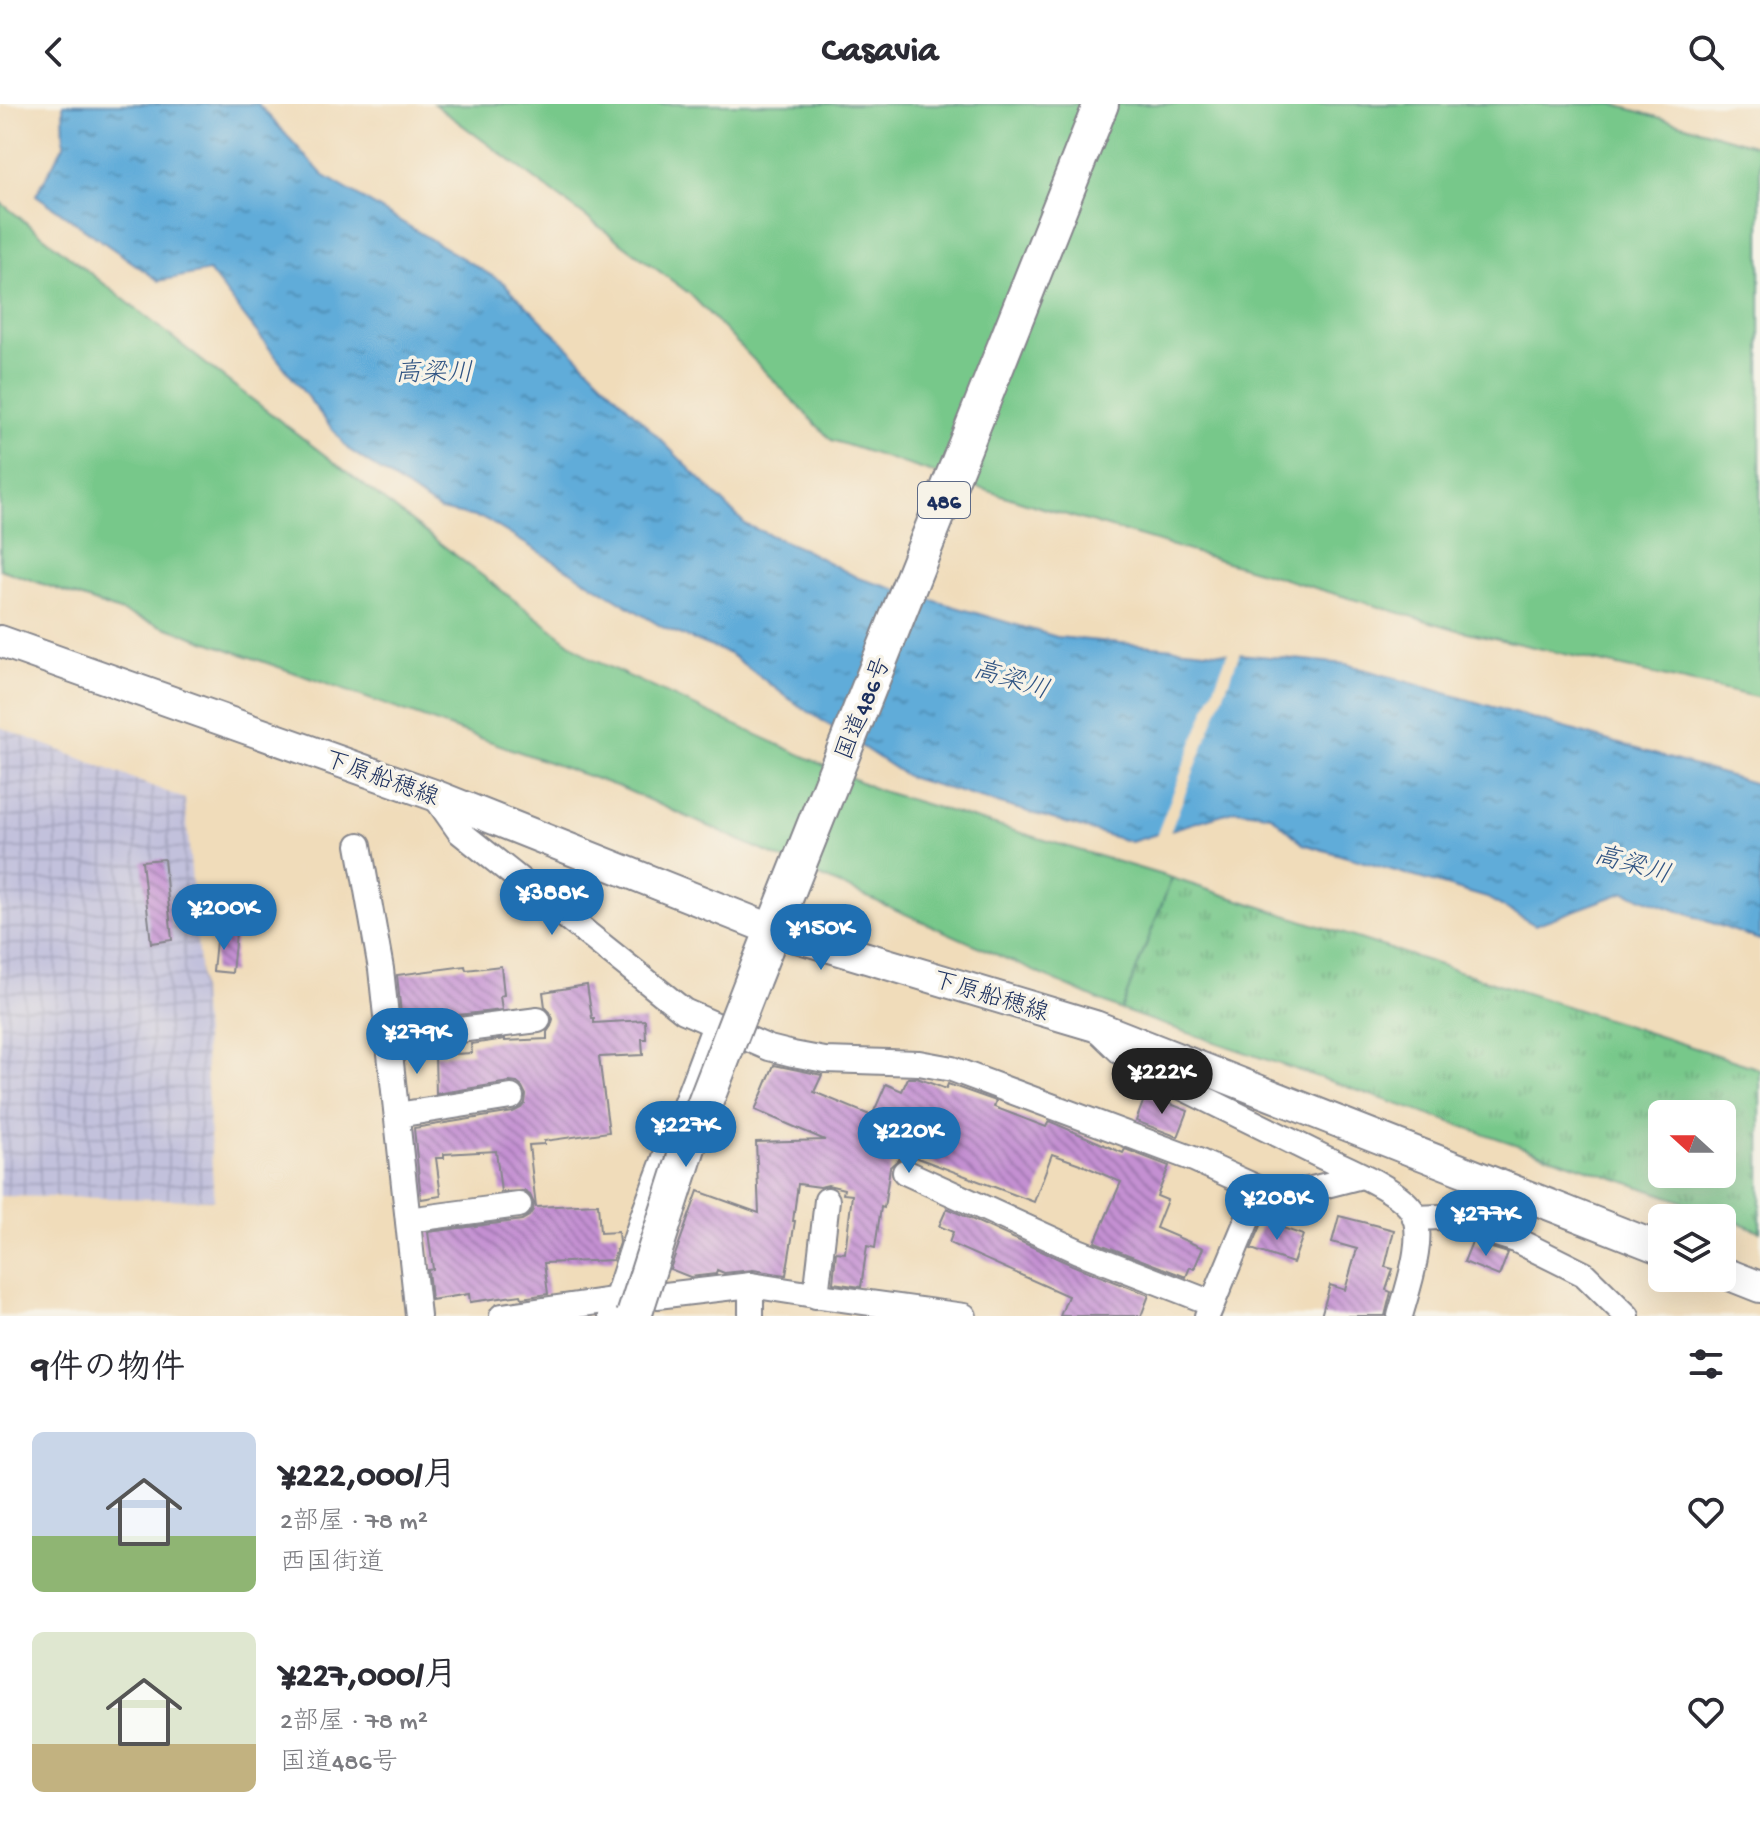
<!DOCTYPE html>
<html lang="ja">
<meta charset="utf-8">
<style>
body{margin:0;font-family:"Gochi Hand","Klee One",sans-serif;background:#f7f7f7;color:#2b2b33;height:100vh;display:flex;flex-direction:column;font-size:30px;white-space:nowrap}
*{box-sizing:border-box;margin:0}
p{font-size:26px;color:#7c7c81}
.icon{flex:none;width:44px;height:44px;fill:none;stroke:currentColor;stroke-width:2;stroke-linecap:round;stroke-linejoin:round}
.map{position:relative;height:1212px;overflow:hidden}
.side{display:flex;flex-direction:column;background:#fff;flex:1}
.side>*{flex:none}
.needle{width:52px;rotate:291deg}
.fabs{position:absolute;left:1648px;top:996px;display:grid;gap:16px}
.fabs a{display:grid;place-items:center;width:88px;height:88px;border-radius:12px;background:#fff;box-shadow:0 8px 32px #0002;font-size:40px}
.price{position:absolute;translate:-50% -68px;padding:0 18px;border-radius:28px;background:#1f6fb2;color:#fff;font-size:26px;line-height:52px;filter:drop-shadow(0 2px 4px #0008)}
.price::after{content:'';position:absolute;left:50%;top:48px;width:24px;height:18px;margin-left:-12px;background:inherit;clip-path:polygon(0 0,100% 0,50% 100%)}
.price.on{background:#222;color:#fff}
ul{padding:0;list-style:none}
li{display:flex;align-items:center;gap:24px;height:200px;padding:0 32px}
li span{display:grid;place-items:center;flex:none;width:224px;height:160px;border-radius:12px;color:#555}
li>.icon{margin-inline-start:auto}
span .icon{width:96px;height:96px;fill:#fffc;stroke-width:1}
li b{font-size:34px}
h2{display:flex;justify-content:space-between;align-items:center;height:96px;padding:0 32px;font-size:34px}
header{display:flex;justify-content:space-between;align-items:center;height:104px;padding:0 32px;background:#fff;font-size:36px;font-weight:800}
.map>svg:first-child{display:block}
</style>
<header><svg class="icon" aria-label="back" viewBox="0 0 24 24"><path d="M15 5l-7 7 7 7"/></svg>Casavia<svg class="icon" aria-label="search" viewBox="0 0 24 24"><circle cx="10" cy="10" r="6"/><path d="M15 15l6 6"/></svg></header>
<div class="map">
<svg width="1760" height="1212" viewBox="0 0 1760 1212">
<defs>
<pattern id="industrial-grid" width="8" height="8" patternUnits="userSpaceOnUse" patternTransform="scale(2)"><rect width="8" height="8" fill="#c2c1dc"/><path d="M0 4h8M4 0v8" fill="none" stroke="#a6a6bf"/></pattern>
<pattern id="park-tufts" width="24" height="20" patternUnits="userSpaceOnUse" patternTransform="scale(2)"><rect width="24" height="20" fill="#77c88a"/><path d="M3 7l-1-3M5 7V3M7 7l1-3M15 17l-1-3M17 17v-4M19 17l1-3" fill="none" stroke="#61a374"/></pattern>
<pattern id="water-ripples" width="26" height="14" patternUnits="userSpaceOnUse" patternTransform="scale(2)"><rect width="26" height="14" fill="#60acd9"/><path d="M2 4q2-2 4 0t4 0M15 11q2-2 4 0t4 0" fill="none" stroke="#4e8cb3"/></pattern>
<pattern id="building-back-hatch" width="6" height="6" patternUnits="userSpaceOnUse" patternTransform="scale(2)"><rect width="6" height="6" fill="#c490d2"/><path d="M-1 5l2 2M0 0l6 6M5-1l2 2" fill="none" stroke="#9e76ae"/></pattern>
</defs>
<rect width="100%" height="100%" fill="#f7f3e8"/>
<filter id="ink" filterUnits="userSpaceOnUse"><feTurbulence type="fractalNoise" baseFrequency=".0125" numOctaves="2"/><feDisplacementMap in="SourceGraphic" scale="16" xChannelSelector="R" yChannelSelector="G"/><feConvolveMatrix kernelMatrix="1 2 1 2 8 2 1 2 1" color-interpolation-filters="sRGB"/></filter>
<filter id="wash" filterUnits="userSpaceOnUse"><feTurbulence type="fractalNoise" baseFrequency=".006" numOctaves="4" result="noise"/><feDisplacementMap in="SourceGraphic" scale="32" xChannelSelector="R" yChannelSelector="G"/><feGaussianBlur stdDeviation="1.8" result="paint"/><feColorMatrix in="noise" values="0 0 0 0 0 0 0 0 0 0 0 0 0 0 0 0 0 1.4 0 .05"/><feComposite in="paint" operator="in"/></filter>
<g filter="url(#wash)">
<rect width="100%" height="100%" fill="#f0dcba"/>
<path fill="url(#industrial-grid)" d="M0,623L185,695L201,884L214,1096L0,1092Z"/>
<g fill="#77c88a" stroke="#497c74" stroke-width="2">
<path d="M434,0H1613L1760,43V594L1458,526L1026,399L831,336L690,190Z"/>
<path d="M0,98L215,267L591,555L878,686L1172,774L1121,906L622,684L0,465Z"/>
</g>
<path fill="url(#park-tufts)" stroke="#497c74" stroke-width="2" fill-rule="evenodd" d="M1172,774L1760,965V1127L1699,1103L1121,906ZM1662,1010H1722V1070H1662Z"/>
<path fill="url(#water-ripples)" stroke="#3e6e9c" stroke-width="2" d="M63,0H258L323,71L504,179L746,421L805,446L858,474L1057,533L1346,560L1760,681V836L1625,788L1535,821L1487,794L1303,740L1271,711L1236,706L1131,738L908,673L791,596L730,550L664,524L485,415L440,406L348,345L209,167L159,177L36,91L64,41Z"/>
<path fill="#f0dcba" d="M1229,545L1241,546L1169,731L1155,735Z"/>
<g id="blocks">
<g fill="url(#building-back-hatch)">
<path d="M164,755L172,836L151,839L142,757Z"/>
<path d="M217,827L236,829L232,869L213,867Z"/>
<path d="M465,862L466,866L501,862L504,891L500,892L502,906L440,913L439,906L401,910L397,871Z"/>
<path d="M587,881L592,914H594V919L645,916L646,935H642L643,951L599,953L609,1028L544,1037V1040L529,1041L536,1103L598,1100L600,1129L618,1128L619,1139L613,1156L544,1159L548,1190L522,1194L521,1191L470,1198L469,1190L431,1196L428,1166L433,1165L428,1128L522,1116L529,1112L533,1106L534,1100L530,1091L524,1087L501,1088L496,1047L444,1050V1054H436L441,1092L421,1095L414,1024L513,1008L521,1004L525,999L526,991L522,983L517,979L509,978L436,990L435,951L472,949L471,940L505,935V937L547,935V928L551,922L553,915L550,908L545,903L543,888Z"/>
<path d="M774,961L822,971L814,988L872,1012L886,980L902,987L908,974H917L946,985L948,980L996,997L994,1003L1046,1023L1049,1017L1123,1049L1125,1045L1169,1062L1157,1092L1167,1096L1156,1124L1203,1144L1194,1165L1190,1163L1186,1173L1095,1138L1121,1078L1080,1060L1052,1050L1034,1098L902,1048L900,1054L890,1063L884,1104L881,1103L875,1144L867,1142L861,1183L833,1179L836,1148L845,1149L852,1091L843,1090L844,1085L828,1081L820,1083L798,1080L793,1117H795L786,1171L753,1166L724,1169L717,1166L716,1170L690,1173L670,1165L698,1087L759,1109L756,1038L825,1036L755,1006Z"/>
<path d="M1146,990L1188,1007L1178,1033L1136,1017Z"/>
<path d="M947,1104L1072,1161L1149,1191L1141,1212H1060L1068,1192L949,1139L953,1128L939,1122Z"/>
<path d="M1339,1112L1394,1126L1385,1163L1393,1165L1386,1186L1391,1188L1385,1212H1321L1330,1181L1345,1186L1357,1145L1332,1138Z"/>
<path d="M1263,1117L1303,1131L1293,1159L1251,1145Z"/>
<path d="M1472,1138L1508,1149L1499,1172L1464,1158Z"/>
</g>
</g>
</g>
<g filter="url(#ink)">
<use href="#blocks" fill-opacity="0" stroke="#86868c" stroke-width="2"/>
<g fill="none" stroke-linecap="round" stroke-linejoin="round">
<g stroke="#86868c" stroke-width="28">
<g id="minor">
<path d="M434,691L460,728L684,907L769,944L793,950L825,956L919,959L952,965L1196,1056L1260,1085L1288,1091L1362,1072"/>
<path d="M359,741L381,865L418,1212"/>
<path d="M1099,927L1124,951L1147,966C1206,995 1264,1024 1323,1053C1346,1064 1397,1085 1411,1105C1428,1129 1407,1186 1400,1212"/>
<path d="M389,935L538,916"/>
<path d="M397,1011L511,993"/>
<path d="M905,1068L1078,1147L1212,1199"/>
<path d="M1415,1114L1441,1113L1516,1136L1584,1170L1627,1212"/>
<path d="M408,1116L519,1101"/>
<path d="M751,1181V1212"/>
<path d="M657,1192L751,1181L827,1193L964,1212"/>
<path d="M816,1192L827,1096"/>
<path d="M502,1212L625,1194"/>
<path d="M611,1212L643,1112L715,921"/>
<path d="M1207,1212L1260,1085"/>
</g>
</g>
<g stroke="#86868c" stroke-width="34">
<g id="major">
<path d="M0,537L434,691L773,826L1095,922L1662,1145"/>
<path d="M1722,1168L1760,1183"/>
</g>
</g>
<g stroke="#86868c" stroke-width="38">
<path id="highway" d="M752,878L1101,0"/>
</g>
<use href="#minor" stroke="#fff" stroke-width="24"/>
<use href="#major" stroke="#fff" stroke-width="30"/>
<use href="#highway" stroke="#fff" stroke-width="34"/>
<g stroke="#86868c" stroke-width="38" stroke-linecap="butt">
<path id="highway-bridge" d="M634,1212L688,1043L752,878"/>
</g>
<use href="#highway-bridge" stroke="#fff" stroke-width="34"/>
</g>
</g>
<g text-anchor="middle" stroke-width="7" stroke-linejoin="round" paint-order="stroke">
<rect fill="#f7f3e8" stroke="#5d6a87" stroke-width="2" x="918" y="378" width="52" height="36" rx="6"/>
<g font-size="22" font-weight="bold" fill="#1b2f5e">
<text x="944" y="404">486</text>
</g>
<g font-size="24" fill="#1b2f5e" stroke="#f7f3e8">
<text transform="translate(862 604) rotate(-68)" y="8">国道486号</text>
<text transform="translate(382 673) rotate(20)" y="8">下原船穂線</text>
<text transform="translate(991 891) rotate(17)" y="8">下原船穂線</text>
</g>
<g font-size="26" font-style="italic" fill="#305483" stroke="#f7f3e8">
<text x="434" y="276">高梁川</text>
<text transform="translate(1012 574) rotate(17)" y="9">高梁川</text>
<text transform="translate(1633 759) rotate(16)" y="9">高梁川</text>
</g>
</g>
</svg>
<div class="fabs">
<a><svg class="needle" viewBox="-14 -14 28 28"><path d="M0-13l5 13h-10z" fill="#e53935"/><path d="M0 13l5-13h-10z" fill="#7c7c81"/></svg></a>
<a><svg class="icon" aria-label="layers" viewBox="0 0 24 24"><path d="M12 4l9 5-9 5-9-5zM3 14l9 5 9-5"/></svg></a>
</div>
<b class="price" style="left:552px;top:833px">¥388K</b>
<b class="price" style="left:224px;top:848px">¥200K</b>
<b class="price" style="left:821px;top:868px">¥150K</b>
<b class="price" style="left:417px;top:972px">¥279K</b>
<b class="price on" style="left:1162px;top:1012px">¥222K</b>
<b class="price" style="left:686px;top:1065px">¥227K</b>
<b class="price" style="left:909px;top:1071px">¥220K</b>
<b class="price" style="left:1277px;top:1138px">¥208K</b>
<b class="price" style="left:1486px;top:1154px">¥277K</b>
</div>
<section class="side">
<h2>9件の物件<svg class="icon" aria-label="filters" viewBox="0 0 24 24"><path d="M4 7h16M4 17h16"/><circle cx="9" cy="7" r="2"/><circle cx="15" cy="17" r="2"/></svg></h2>
<ul>
<li><span style="background:linear-gradient(#c9d6e8 65%,#8fb573 0)"><svg class="icon" aria-label="home" viewBox="0 0 24 24"><path d="M3 11l9-7 9 7M6 9v11h12V9"/></svg></span><div><b>¥222,000/月</b><p>2部屋 · 78 m²</p><p>西国街道</p></div><svg class="icon" aria-label="heart" viewBox="0 0 24 24"><path d="M12 20l-8-8c-3-5 5-10 8-4 3-6 11-1 8 4z"/></svg></li>
<li><span style="background:linear-gradient(#dfe7d0 70%,#c2b280 0)"><svg class="icon" aria-label="home" viewBox="0 0 24 24"><path d="M3 11l9-7 9 7M6 9v11h12V9"/></svg></span><div><b>¥227,000/月</b><p>2部屋 · 78 m²</p><p>国道486号</p></div><svg class="icon" aria-label="heart" viewBox="0 0 24 24"><path d="M12 20l-8-8c-3-5 5-10 8-4 3-6 11-1 8 4z"/></svg></li>
</ul>
</section>
